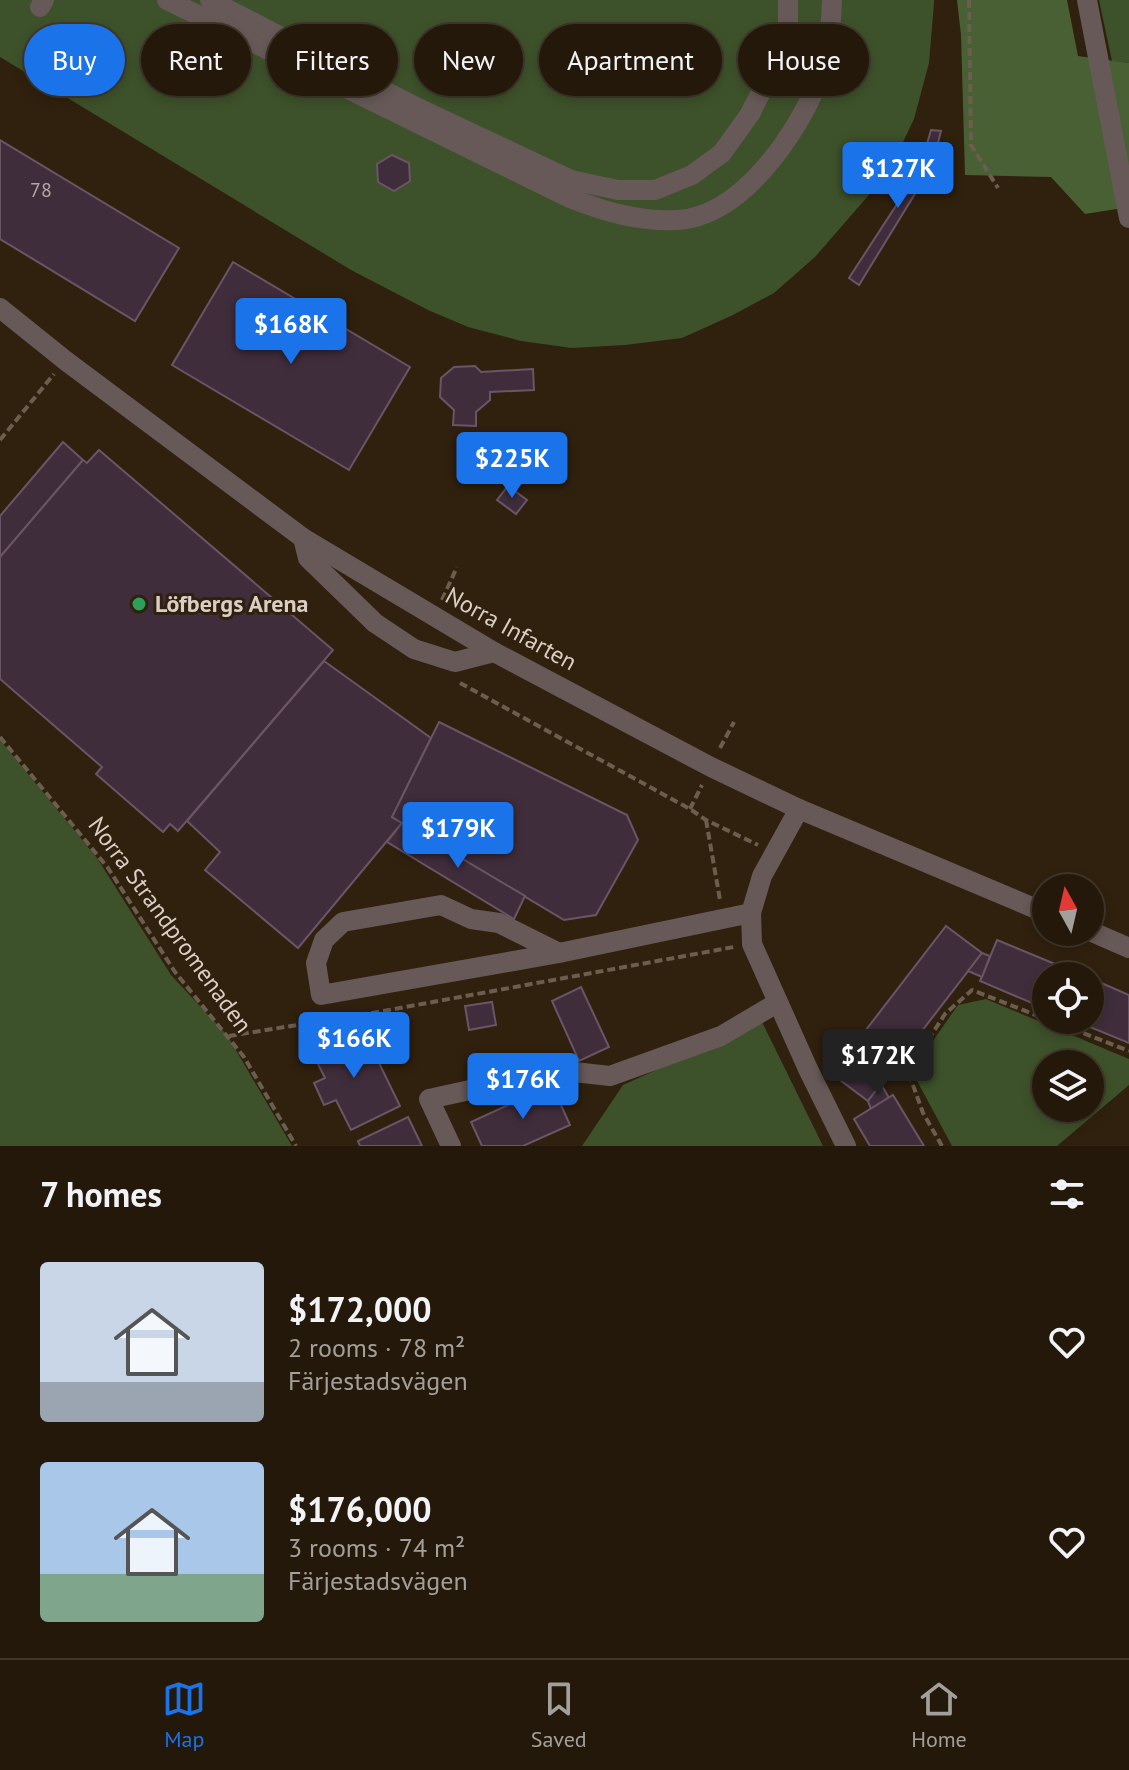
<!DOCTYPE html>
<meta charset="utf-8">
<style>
body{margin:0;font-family:"PT Sans",sans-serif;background:#2c2113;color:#f1f3f6;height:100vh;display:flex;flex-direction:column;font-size:30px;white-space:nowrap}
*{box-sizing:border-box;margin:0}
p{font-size:26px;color:#a3a09c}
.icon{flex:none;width:44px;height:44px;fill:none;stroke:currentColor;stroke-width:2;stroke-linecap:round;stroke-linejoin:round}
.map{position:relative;height:1146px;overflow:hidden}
.sheet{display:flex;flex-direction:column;background:#24180a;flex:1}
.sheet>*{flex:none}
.hud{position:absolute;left:24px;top:24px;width:1082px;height:72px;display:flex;gap:16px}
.needle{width:52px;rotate:352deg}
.controls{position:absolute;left:1032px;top:874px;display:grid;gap:16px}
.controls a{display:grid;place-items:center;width:72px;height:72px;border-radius:50%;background:#24180a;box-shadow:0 4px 12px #0003,0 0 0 2px #41372b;font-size:40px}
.price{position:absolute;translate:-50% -68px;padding:0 18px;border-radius:8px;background:#1a73e8;color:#fff;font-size:26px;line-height:52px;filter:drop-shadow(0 2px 4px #0008)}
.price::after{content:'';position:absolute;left:50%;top:48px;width:24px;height:18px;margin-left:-12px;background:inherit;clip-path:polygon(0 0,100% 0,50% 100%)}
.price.active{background:#222;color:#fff}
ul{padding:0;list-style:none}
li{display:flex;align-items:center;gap:24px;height:200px;padding:0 40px}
li span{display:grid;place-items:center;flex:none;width:224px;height:160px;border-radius:8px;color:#555}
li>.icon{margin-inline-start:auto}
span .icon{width:96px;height:96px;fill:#fffc;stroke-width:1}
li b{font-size:34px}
h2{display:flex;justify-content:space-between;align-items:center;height:96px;padding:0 40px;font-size:34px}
.chip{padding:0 28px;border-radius:36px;background:#24180a;box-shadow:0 4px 12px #0003,0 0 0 2px #41372b;font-size:28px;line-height:72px}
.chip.active{background:#1a73e8;color:#fff}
.menu{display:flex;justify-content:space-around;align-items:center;height:112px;border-top:2px solid #41372b;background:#24180a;font-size:22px;color:#a3a09c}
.menu a{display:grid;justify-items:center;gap:4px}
.menu .active{color:#1a73e8}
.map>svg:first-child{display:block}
</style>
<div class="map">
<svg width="1129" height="1146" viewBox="0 0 1129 1146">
<rect width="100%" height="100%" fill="#30200e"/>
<g fill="#3d512a" fill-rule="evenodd">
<path d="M0,0H934V3L929,63L914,119L888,173L815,257L774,293L733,315L682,338L625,345L572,348L521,341L468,327L428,310L351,270L0,57Z"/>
<path d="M1099,0H1129V63L1112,61Z"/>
<path d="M0,740L97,858L171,975L227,1035L292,1146H0Z"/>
<path d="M986,999L1129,1059V1085L1057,1146H952L915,1077L916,1065L958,1005ZM1046,1064H1090V1108H1046Z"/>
<path d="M762,1022L823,1146H582L623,1085Z"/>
</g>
<path fill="#496034" d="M957,0H1067L1078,56L1129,63V207L1085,214L1051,177L965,175L961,35Z"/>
<g fill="#402d3c" stroke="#6a5566" stroke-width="2">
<path d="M931,130L941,131L932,166L859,285L849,278L912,181L922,161Z"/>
<path d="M0,140L179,248L135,321L0,239Z"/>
<path d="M392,155L409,163L410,181L394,191L378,182L377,164Z"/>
<path d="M233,262L410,367L349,470L172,365Z"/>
<path d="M475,366L481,372L533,369L534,390L490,392V400L476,412V426L453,425L454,410L440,397L441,378L454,367Z"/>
<path d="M63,442L83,460L0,557V516Z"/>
<path d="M99,450L333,650L178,831L170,824L163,832L96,774L102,767L0,679V557L83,460L87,463Z"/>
<path d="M508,486L527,500L516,514L497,500Z"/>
<path d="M324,661L431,738L392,817L402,823L298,948L205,870L220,852L187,821Z"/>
<path d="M439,722L627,815L638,840L596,915L564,920L392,817Z"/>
<path d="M402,823L525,896L514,919L387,842Z"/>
<path d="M946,926L982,953L868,1101L832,1074Z"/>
<path d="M997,940L1084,976H1046V1009L980,981Z"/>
<path d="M982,953L990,956L982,977L968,971Z"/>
<path d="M1090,978L1129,995V1043L1073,1020H1090Z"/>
<path d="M581,987L609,1047L579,1061L552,1001Z"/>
<path d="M492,1002L496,1025L469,1030L465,1006Z"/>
<path d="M362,1028L400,1106L351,1130L336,1100L324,1105L314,1083L325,1078L312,1052Z"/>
<path d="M881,1084L889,1098L871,1109L868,1101Z"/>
<path d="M552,1085L570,1125L523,1146H482L471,1122Z"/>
<path d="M893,1095L924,1146H870L854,1119Z"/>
<path d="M408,1117L422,1146H360L358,1141Z"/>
</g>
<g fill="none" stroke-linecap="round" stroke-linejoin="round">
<g stroke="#6c5e4f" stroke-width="4" stroke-dasharray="8 4" stroke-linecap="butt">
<path d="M969,0L971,145L998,188"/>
<path d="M0,440L54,374"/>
<path d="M442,600L457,567"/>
<path d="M460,683L690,809L706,820L758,845"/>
<path d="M0,737L108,868L175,972L244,1057L296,1146"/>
<path d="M720,748L734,722"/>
<path d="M690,809L702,785"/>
<path d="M706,820L720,900"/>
<path d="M378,1013L402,1056"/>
<path d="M1050,1020L1129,1051"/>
<path d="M229,1036L378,1012L734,947"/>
<path d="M942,1146L923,1113L908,1071L945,1014L972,990L1046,1019"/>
</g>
<g stroke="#665958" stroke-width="20">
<path d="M167,0L570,198C605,212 640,222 678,220C742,216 798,133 819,79C829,54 831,26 832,0"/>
<path d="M210,0L414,106L571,180L618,190H655L692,175L722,153L750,114L777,60L788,26V0"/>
<path d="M1087,0L1129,218"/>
<path d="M40,7L44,0"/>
<path d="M0,308L66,361L303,538L494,652L711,767L799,809L1046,913"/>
<path d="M303,538L308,558L375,623L414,649L455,662L494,652"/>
<path d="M799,809L762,876L751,913L752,944L808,1069L846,1146"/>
<path d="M1090,931L1129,948"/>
<path d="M559,953L321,995L316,963L324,940L343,922L441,905L471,919L499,923L559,953L751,913"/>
<path d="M451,1146L429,1099L488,1086L538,1068L610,1076L721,1036L777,1003"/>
</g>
</g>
<circle fill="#2e9e5b" stroke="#30200e" stroke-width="3" cx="139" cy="604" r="8"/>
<g text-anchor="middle" stroke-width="6" stroke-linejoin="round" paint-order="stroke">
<g font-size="20" fill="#b4a6a2">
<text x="41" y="197">78</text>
</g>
<g font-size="24" font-weight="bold" fill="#dacfc4" stroke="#30200e" text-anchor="start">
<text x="155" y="612">Löfbergs Arena</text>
</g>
<g font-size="24" fill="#dacfc4" stroke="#30200e">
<text transform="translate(511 629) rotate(29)" y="8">Norra Infarten</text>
<text transform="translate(170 925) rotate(54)" y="8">Norra Strandpromenaden</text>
</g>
</g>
</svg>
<div class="controls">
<a><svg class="needle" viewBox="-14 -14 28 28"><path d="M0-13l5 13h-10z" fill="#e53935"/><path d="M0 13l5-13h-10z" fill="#a3a09c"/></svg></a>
<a><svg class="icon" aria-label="locate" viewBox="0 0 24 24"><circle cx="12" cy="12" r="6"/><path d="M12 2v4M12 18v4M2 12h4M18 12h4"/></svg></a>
<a><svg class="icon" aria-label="layers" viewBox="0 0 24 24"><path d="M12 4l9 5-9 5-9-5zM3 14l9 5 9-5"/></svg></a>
</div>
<b class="price" style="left:898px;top:210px">$127K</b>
<b class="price" style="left:291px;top:366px">$168K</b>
<b class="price" style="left:512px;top:500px">$225K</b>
<b class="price" style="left:458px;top:870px">$179K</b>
<b class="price" style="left:354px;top:1080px">$166K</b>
<b class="price active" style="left:878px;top:1097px">$172K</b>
<b class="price" style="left:523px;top:1121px">$176K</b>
<div class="hud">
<a class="chip active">Buy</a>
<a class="chip">Rent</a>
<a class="chip">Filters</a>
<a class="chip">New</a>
<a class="chip">Apartment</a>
<a class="chip">House</a>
</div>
</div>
<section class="sheet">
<h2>7 homes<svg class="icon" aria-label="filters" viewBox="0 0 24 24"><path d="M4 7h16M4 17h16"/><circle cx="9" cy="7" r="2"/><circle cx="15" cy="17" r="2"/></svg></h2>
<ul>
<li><span style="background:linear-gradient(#c9d6e8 75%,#9aa5b1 0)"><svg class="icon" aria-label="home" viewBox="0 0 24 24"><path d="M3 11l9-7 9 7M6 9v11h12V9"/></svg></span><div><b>$172,000</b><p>2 rooms · 78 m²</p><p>Färjestadsvägen</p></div><svg class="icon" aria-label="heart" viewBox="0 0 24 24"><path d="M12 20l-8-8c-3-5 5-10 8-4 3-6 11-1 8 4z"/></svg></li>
<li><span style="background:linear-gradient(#a9c7e8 70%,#7fa58c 0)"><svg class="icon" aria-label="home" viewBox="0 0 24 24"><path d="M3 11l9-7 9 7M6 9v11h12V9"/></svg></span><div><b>$176,000</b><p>3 rooms · 74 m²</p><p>Färjestadsvägen</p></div><svg class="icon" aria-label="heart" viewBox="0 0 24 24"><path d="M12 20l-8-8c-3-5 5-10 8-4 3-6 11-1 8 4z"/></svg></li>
</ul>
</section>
<nav class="menu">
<a class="active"><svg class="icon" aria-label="map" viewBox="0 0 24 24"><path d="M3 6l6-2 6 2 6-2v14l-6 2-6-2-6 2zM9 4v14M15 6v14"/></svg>Map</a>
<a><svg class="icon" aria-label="saved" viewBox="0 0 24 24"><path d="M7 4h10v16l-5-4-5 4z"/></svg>Saved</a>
<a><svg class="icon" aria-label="home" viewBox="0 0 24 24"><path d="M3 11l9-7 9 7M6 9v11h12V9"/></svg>Home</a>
</nav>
